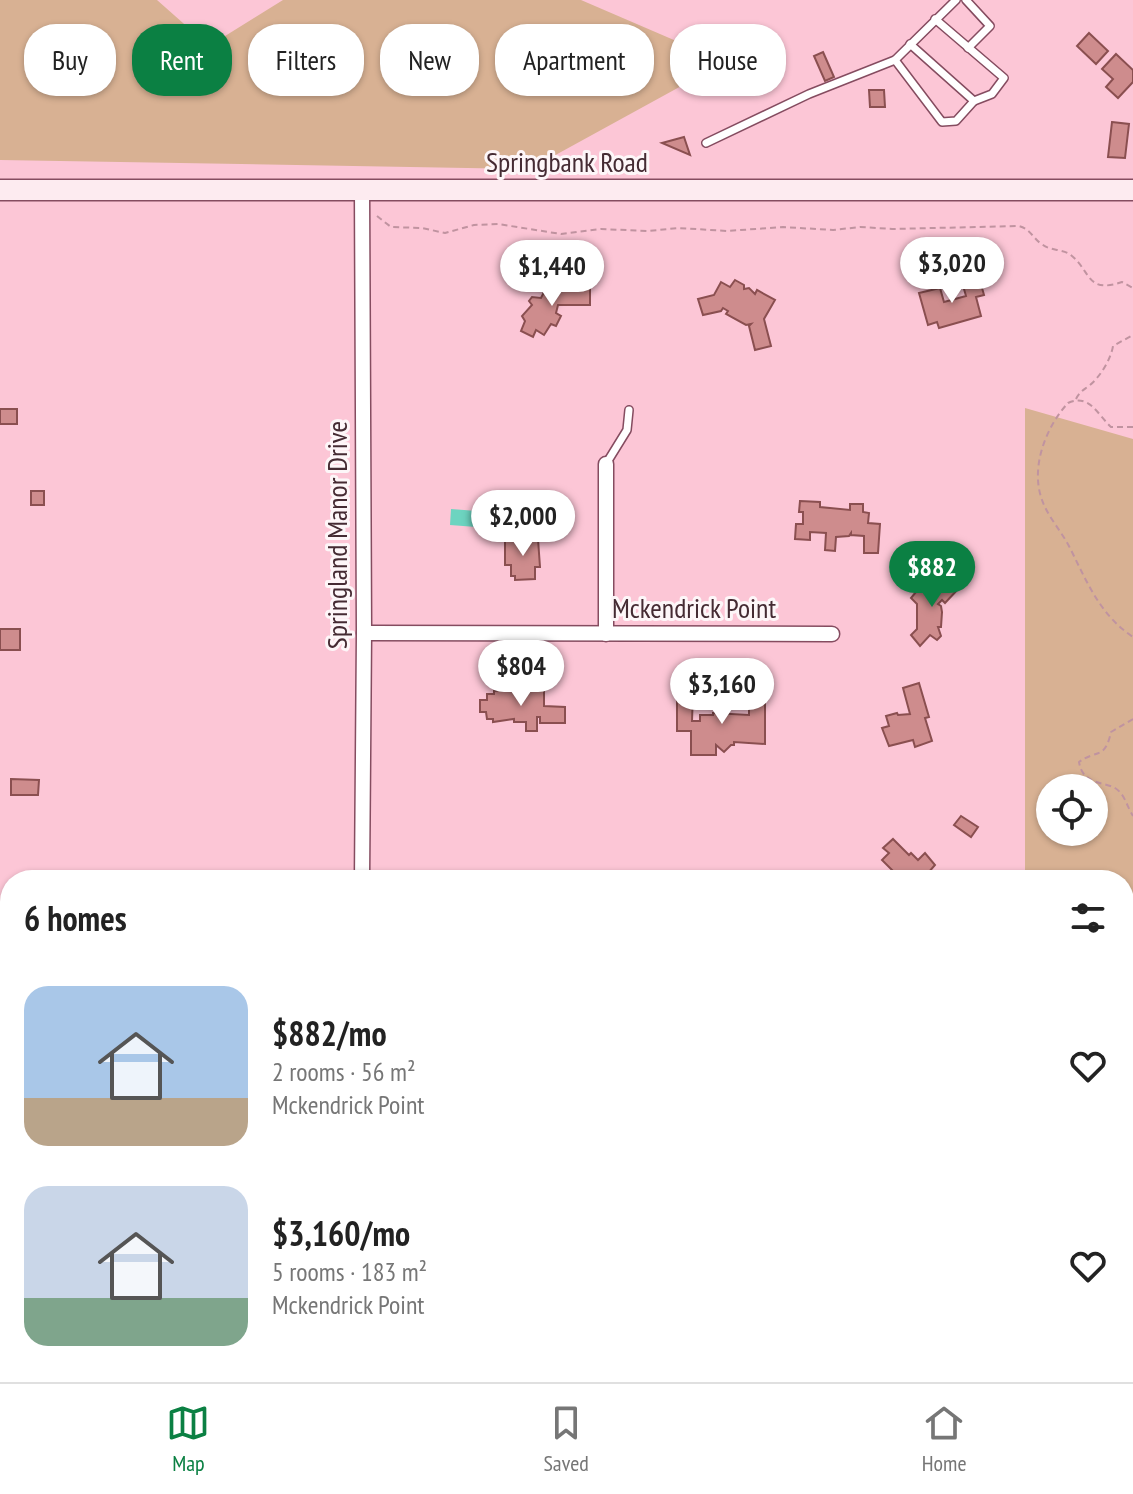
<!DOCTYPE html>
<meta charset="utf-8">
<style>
body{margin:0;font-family:"PT Sans Narrow",sans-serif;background:#f6f6f6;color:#222;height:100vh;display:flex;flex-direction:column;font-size:30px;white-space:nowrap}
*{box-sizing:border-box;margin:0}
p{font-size:26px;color:#767676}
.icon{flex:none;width:44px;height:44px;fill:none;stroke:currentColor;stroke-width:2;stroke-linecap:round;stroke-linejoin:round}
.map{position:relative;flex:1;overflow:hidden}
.drawer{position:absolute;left:0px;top:870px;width:1134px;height:512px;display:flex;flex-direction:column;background:#fff;border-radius:32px 32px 0 0;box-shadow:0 2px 6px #0004}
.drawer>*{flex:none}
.guide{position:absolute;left:24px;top:24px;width:1086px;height:72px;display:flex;gap:16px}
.buttons{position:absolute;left:1036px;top:774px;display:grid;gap:16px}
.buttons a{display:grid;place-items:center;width:72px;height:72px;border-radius:50%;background:#fff;box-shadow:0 2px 6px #0004;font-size:40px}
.price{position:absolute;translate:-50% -68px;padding:0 18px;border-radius:28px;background:#fff;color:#222;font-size:26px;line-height:52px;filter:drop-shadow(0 2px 4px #0008)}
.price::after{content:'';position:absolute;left:50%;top:48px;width:24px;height:18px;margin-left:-12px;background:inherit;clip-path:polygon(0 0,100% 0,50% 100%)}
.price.active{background:#0b8043;color:#fff}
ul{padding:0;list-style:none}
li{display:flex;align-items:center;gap:24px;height:200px;padding:0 24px}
li span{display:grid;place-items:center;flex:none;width:224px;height:160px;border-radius:24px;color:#555}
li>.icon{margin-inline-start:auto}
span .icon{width:96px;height:96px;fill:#fffc;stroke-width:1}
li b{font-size:34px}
h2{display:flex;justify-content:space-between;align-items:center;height:96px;padding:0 24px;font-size:34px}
.chip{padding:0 28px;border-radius:32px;background:#fff;box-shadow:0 2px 6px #0004;font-size:28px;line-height:72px}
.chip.active{background:#0b8043;color:#fff}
.tabs{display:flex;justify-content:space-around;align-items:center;height:112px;border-top:2px solid #e0e0e0;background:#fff;font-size:22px;color:#767676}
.tabs a{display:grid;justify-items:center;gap:4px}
.tabs .active{color:#0b8043}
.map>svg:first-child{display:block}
</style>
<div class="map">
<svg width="1133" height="1382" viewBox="0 0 1133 1382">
<rect width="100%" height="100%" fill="#fcc6d6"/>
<g fill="#d8b193" fill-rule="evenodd">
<path d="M0,0H157L209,46L283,0H581L725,62L530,169L0,160Z"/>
<path d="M1025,408L1133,439V1382H1025V1372H1124V880H1025ZM1094,788V832H1050V788Z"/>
</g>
<path fill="#6dd4c0" d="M451,509L490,512L489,528L450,525Z"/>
<g fill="#ce8c8d" stroke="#8a4f50" stroke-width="2">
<path d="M1089,33L1108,51L1096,64L1077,46Z"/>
<path d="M823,52L834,77L825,81L814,56Z"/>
<path d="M1116,54L1133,70V82L1118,98L1106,87L1113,79L1102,69Z"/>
<path d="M869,90H884L885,107H870Z"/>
<path d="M1112,122L1129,124L1125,158L1108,157Z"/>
<path d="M684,137L690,155L662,143Z"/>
<path d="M979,277L984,295L976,297L981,316L939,328L937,322L928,325L919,293L940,288L944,302L966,296L962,282Z"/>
<path d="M735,280L744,285V289L749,288L755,294L757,290L775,300L764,319L771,346L755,350L749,326L751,324L746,325L726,314L728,311L723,308L721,311L703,315L698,299L714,295L721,282L730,287Z"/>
<path d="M557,288H590V305H558L556,313L561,316L556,326L551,324L544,335L536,330L533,337L521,331L525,321L522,316L532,305L529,301L532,297L541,298L544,292L548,294L550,290L555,293Z"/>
<rect x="0" y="409" width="17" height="15"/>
<rect x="31" y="491" width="13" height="14"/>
<path d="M800,501L820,502V507L850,510V504H863V512L869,513L868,523L880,524L878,553H864V536L851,535V533L849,536L836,537L835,551L825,550L826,533L810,532V540L795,539L796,524H803V512H799Z"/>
<path d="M538,539L540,567H535V579L515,580V576H511V565H505V540Z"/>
<path d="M947,575L960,587L945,603L942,600L938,604L941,606L942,612L941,627H938L941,636L937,640L930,635L920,646L911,635L917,629V604L911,598L920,587L928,595Z"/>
<rect x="0" y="629" width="20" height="21"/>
<path d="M919,683L929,717L925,718L932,741L915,747L913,740L889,746L882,728L889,726L886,716L897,713L898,715L910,714L903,688Z"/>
<path d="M503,687H515V691H523V694H527V690H544V706L565,707V723H540V717H537V731H526V722H514V719L493,722V719H487L486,712H480V700H487V694H494V691L503,690Z"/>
<path d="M677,693H693L692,721H700V715H713V713L749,715V693H765V744L734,742V745H731L724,752L716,745V755H691V731H677Z"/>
<path d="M11,779L39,780L38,795H11Z"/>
<path d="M961,816L978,827L971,837L954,825Z"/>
<path d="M893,839L909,855L911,853L918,860L925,853L935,865L922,880H902L882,860L889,853L883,848Z"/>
<path d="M10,1298V1331L0,1335V1307L9,1303Z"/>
<path d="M384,1372H402L394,1382H374Z"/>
<path d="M574,1372H627V1374L623,1379L626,1382H575Z"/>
</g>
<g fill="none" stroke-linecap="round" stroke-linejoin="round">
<g stroke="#854c60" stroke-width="10">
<g id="lane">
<path d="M966,0L990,26L968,48"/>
<path d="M910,44L974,101L992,94L1004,78L935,19"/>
<path d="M895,60L942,122L956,121L974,101"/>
<path d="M706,143L809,94L895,60L956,0"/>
<path d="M606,464L627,430L629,410"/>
</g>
</g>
<g stroke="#854c60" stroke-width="17">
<g id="street">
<path d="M606,464V634"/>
<path d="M364,633L832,634"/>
<path d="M362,880L364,633L362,189"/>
<path d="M99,1372L105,1382"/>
<path d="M72,1382L90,1372"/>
<path d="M820,1382L822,1372"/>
</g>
</g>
<g stroke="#854c60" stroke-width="23">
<path id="secondary" d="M0,190H1133"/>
</g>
<g stroke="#c093a0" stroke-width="2" stroke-dasharray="6 4" stroke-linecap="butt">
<path d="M377,216L391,227L422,228L445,233L474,225L498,224L561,234L601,229L649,231L678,228L727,231L783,227L833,230L860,227L892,229L1019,226C1031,229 1033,239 1043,245C1051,251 1065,249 1072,256C1091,272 1087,294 1122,282L1133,288"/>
<path d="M1076,399C1080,391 1084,390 1090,385C1100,377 1111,359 1113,346L1133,335"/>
<path d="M1133,427H1111C1098,415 1089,393 1068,403C1046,427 1030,467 1042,500C1048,517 1062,532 1070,548C1087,582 1100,615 1133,637"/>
<path d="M1133,719L1111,732C1105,760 1097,749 1079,762C1083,785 1102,781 1115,788C1125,794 1127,807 1133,816"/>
<path d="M1124,1382L1133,1354"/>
</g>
<use href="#lane" stroke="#fff" stroke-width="7"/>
<use href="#street" stroke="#fff" stroke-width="14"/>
<use href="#secondary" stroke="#fdebf0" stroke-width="20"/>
</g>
<g text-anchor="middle" stroke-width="6" stroke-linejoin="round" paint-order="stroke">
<g font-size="28" fill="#452b33" stroke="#fdf6f8">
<text x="567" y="172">Springbank Road</text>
<text transform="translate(337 535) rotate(-90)" y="10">Springland Manor Drive</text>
<text x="694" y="618">Mckendrick Point</text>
</g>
</g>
</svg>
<div class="buttons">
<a><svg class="icon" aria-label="locate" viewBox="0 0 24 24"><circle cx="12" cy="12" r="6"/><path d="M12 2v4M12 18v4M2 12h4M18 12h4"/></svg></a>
</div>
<b class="price" style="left:952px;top:305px">$3,020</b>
<b class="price" style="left:552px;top:308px">$1,440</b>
<b class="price" style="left:523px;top:558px">$2,000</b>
<b class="price active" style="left:932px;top:609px">$882</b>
<b class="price" style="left:521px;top:708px">$804</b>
<b class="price" style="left:722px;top:726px">$3,160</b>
<div class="guide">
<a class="chip">Buy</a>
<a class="chip active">Rent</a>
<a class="chip">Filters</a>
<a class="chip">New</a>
<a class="chip">Apartment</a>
<a class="chip">House</a>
</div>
<section class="drawer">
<h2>6 homes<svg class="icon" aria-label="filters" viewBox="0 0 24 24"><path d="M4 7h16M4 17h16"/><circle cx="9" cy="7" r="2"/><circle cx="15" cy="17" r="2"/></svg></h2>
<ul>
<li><span style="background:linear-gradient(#a9c7e8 70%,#b9a48a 0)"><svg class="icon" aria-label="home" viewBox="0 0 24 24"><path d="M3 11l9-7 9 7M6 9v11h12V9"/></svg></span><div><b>$882/mo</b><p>2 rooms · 56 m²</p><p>Mckendrick Point</p></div><svg class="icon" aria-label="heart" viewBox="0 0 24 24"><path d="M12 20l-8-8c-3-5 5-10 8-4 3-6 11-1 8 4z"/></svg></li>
<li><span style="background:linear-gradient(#c9d6e8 70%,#7fa58c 0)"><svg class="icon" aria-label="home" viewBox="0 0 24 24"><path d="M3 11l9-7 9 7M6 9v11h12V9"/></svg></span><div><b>$3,160/mo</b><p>5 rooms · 183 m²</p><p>Mckendrick Point</p></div><svg class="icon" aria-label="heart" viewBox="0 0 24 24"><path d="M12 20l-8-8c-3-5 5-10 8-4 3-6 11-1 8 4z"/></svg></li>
</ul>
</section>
</div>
<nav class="tabs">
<a class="active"><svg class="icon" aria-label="map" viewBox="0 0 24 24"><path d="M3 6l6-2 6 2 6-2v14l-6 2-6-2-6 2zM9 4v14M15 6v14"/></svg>Map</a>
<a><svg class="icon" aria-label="saved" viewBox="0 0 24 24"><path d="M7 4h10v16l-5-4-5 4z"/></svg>Saved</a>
<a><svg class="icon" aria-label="home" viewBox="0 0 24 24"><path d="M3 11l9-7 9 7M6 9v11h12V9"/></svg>Home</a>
</nav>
